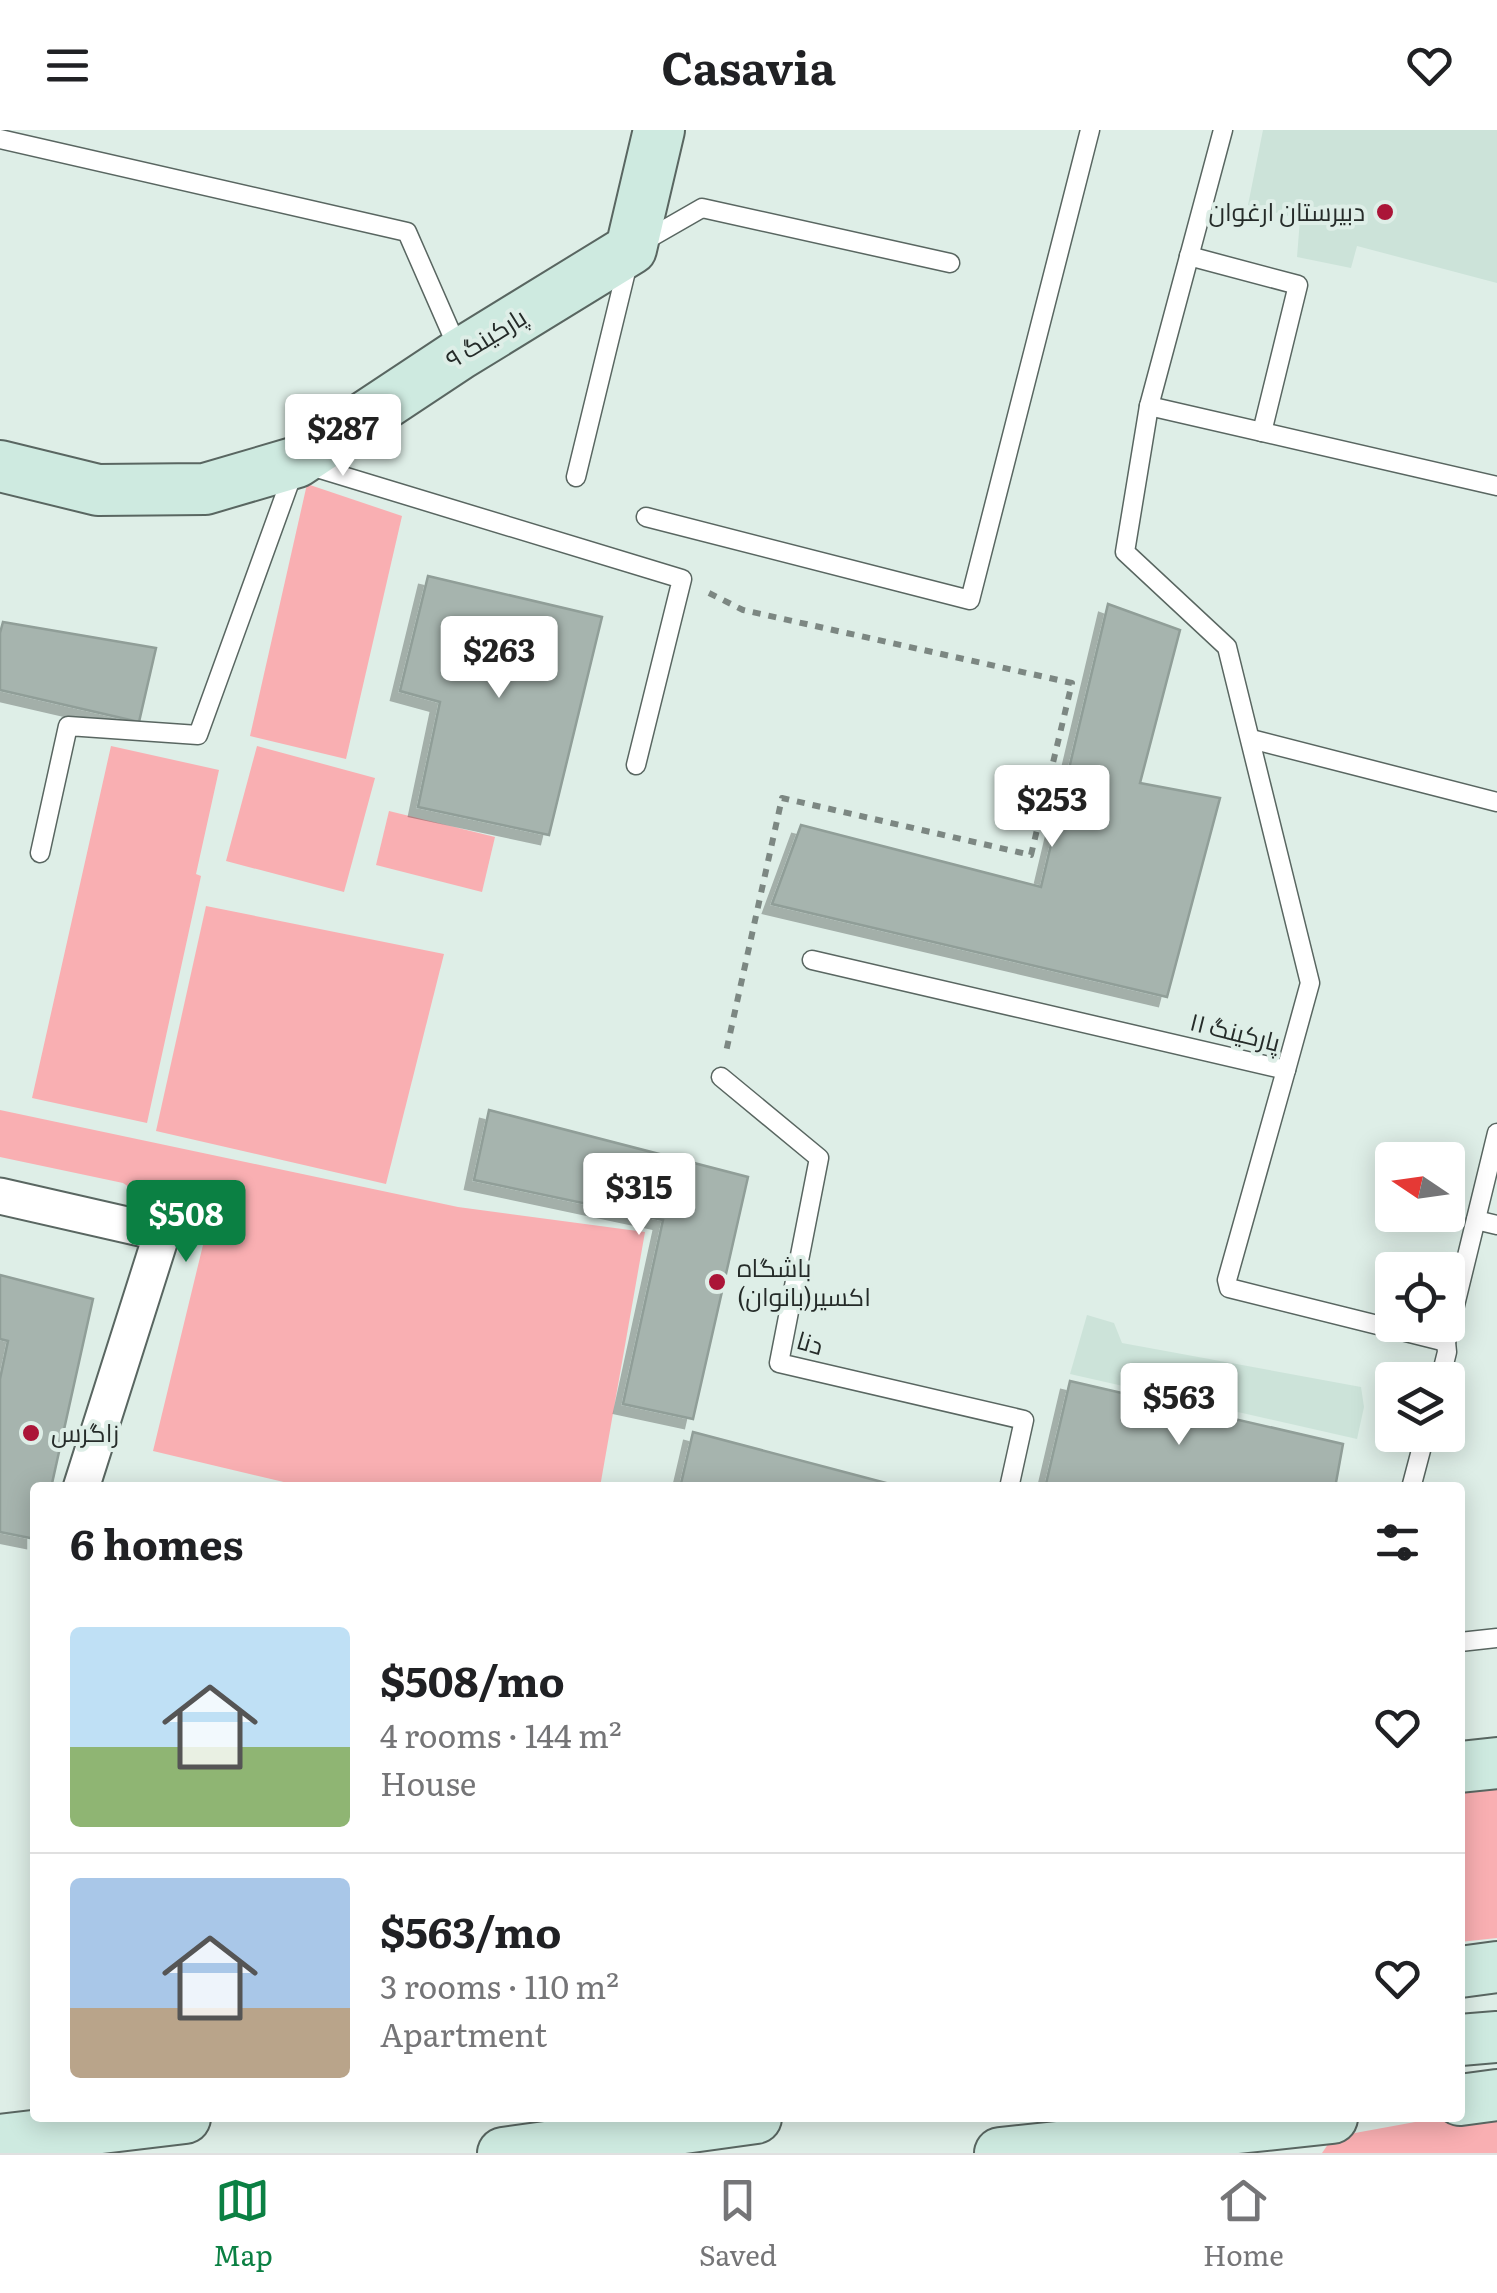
<!DOCTYPE html>
<meta charset="utf-8">
<style>
body{margin:0;font-family:Literata,Cairo,serif;background:#f2f2f2;color:#202124;height:100vh;display:flex;flex-direction:column;font-size:38px;white-space:nowrap}
*{box-sizing:border-box;margin:0}
p{font-size:32px;color:#757577}
.icon{flex:none;width:55px;height:55px;fill:none;stroke:currentColor;stroke-width:2;stroke-linecap:round;stroke-linejoin:round}
.map{position:relative;flex:1;overflow:hidden}
.drawer{position:absolute;left:30px;top:1352px;width:1435px;height:640px;display:flex;flex-direction:column;background:#fff;border-radius:10px;box-shadow:0 5px 25px #0003}
.drawer>*{flex:none}
.needle{width:65px;rotate:283deg}
.controls{position:absolute;left:1375px;top:1012px;display:grid;gap:20px}
.controls a{display:grid;place-items:center;width:90px;height:90px;border-radius:10px;background:#fff;box-shadow:0 5px 25px #0003;font-size:50px}
.price{position:absolute;translate:-50% -85px;padding:0 22px;border-radius:10px;background:#fff;color:#222;font-size:32px;line-height:65px;filter:drop-shadow(0 2px 5px #0008)}
.price::after{content:'';position:absolute;left:50%;top:60px;width:30px;height:22px;margin-left:-15px;background:inherit;clip-path:polygon(0 0,100% 0,50% 100%)}
.price.current{background:#0b8043;color:#fff}
ul{padding:0;list-style:none}
li{display:flex;align-items:center;gap:30px;height:250px;padding:0 40px}
li+li{border-top:2px solid #e0e0e0}
li span{display:grid;place-items:center;flex:none;width:280px;height:200px;border-radius:10px;color:#555}
li>.icon{margin-inline-start:auto}
span .icon{width:120px;height:120px;fill:#fffc;stroke-width:1}
li b{font-size:42px}
h2{display:flex;justify-content:space-between;align-items:center;height:120px;padding:0 40px;font-size:42px}
header{display:flex;justify-content:space-between;align-items:center;height:130px;padding:0 40px;background:#fff;font-size:45px;font-weight:700}
.tabs{display:flex;justify-content:space-around;align-items:center;height:140px;border-top:2px solid #e0e0e0;background:#fff;font-size:28px;color:#757577}
.tabs a{display:grid;justify-items:center;gap:5px}
.tabs .current{color:#0b8043}
.map>svg:first-child{display:block}
</style>
<header><svg class="icon" aria-label="menu" viewBox="0 0 24 24"><path d="M4 6h16M4 12h16M4 18h16"/></svg>Casavia<svg class="icon" aria-label="heart" viewBox="0 0 24 24"><path d="M12 20l-8-8c-3-5 5-10 8-4 3-6 11-1 8 4z"/></svg></header>
<div class="map">
<svg width="1497" height="2023" viewBox="0 0 1497 2023">
<defs>
<filter id="shadow"><feDropShadow dx="-9" dy="9" stdDeviation="0" flood-color="#0004"/></filter>
</defs>
<rect width="100%" height="100%" fill="#deeee7"/>
<g fill="#cce3d9">
<path d="M1263,0H1497V153L1357,116L1351,138L1297,127L1300,89L1248,75Z"/>
<path d="M1087,1185L1114,1193L1122,1213L1361,1257L1364,1277L1357,1309L1070,1244Z"/>
</g>
<g fill="#f9afb2">
<path d="M307,354L402,386L346,629L250,606Z"/>
<path d="M111,616L219,640L196,744L201,746L147,993L32,968Z"/>
<path d="M257,616L375,648L344,762L226,731Z"/>
<path d="M389,681L495,707L482,762L376,735Z"/>
<path d="M206,776L444,824L386,1054L156,1001Z"/>
<path d="M0,980L458,1077L645,1102L600,1357H305L153,1321L203,1115L183,1093L123,1053L0,1027Z"/>
<path d="M1497,1652V1808L1460,1812V1655Z"/>
<path d="M1497,1976V2023H1322L1333,2007L1437,1988H1460Z"/>
</g>
<g fill="#a6b4ae" stroke="#909e98" stroke-width="2.5" filter="url(#shadow)">
<path d="M428,446L602,487L549,705L418,677L440,572L400,561Z"/>
<path d="M1108,474L1180,500L1140,653L1220,668L1167,867L772,774L801,695L1041,757Z"/>
<path d="M3,492L156,518L139,592L0,560V503Z"/>
<path d="M489,980L748,1047L693,1289L623,1274L663,1090L474,1050Z"/>
<path d="M0,1145L93,1169L51,1358H35V1409L0,1402V1249L8,1211L0,1209Z"/>
<path d="M1070,1251L1343,1314L1335,1358H1045Z"/>
<path d="M693,1302L905,1358H680Z"/>
</g>
<g fill="none" stroke-linecap="round" stroke-linejoin="round">
<g stroke="#596661" stroke-width="21">
<g id="lane">
<path d="M1223,0L1149,276L1125,422L1227,517L1310,853L1286,940"/>
<path d="M0,9L407,102L460,223"/>
<path d="M641,113L702,78L950,133"/>
<path d="M1189,126L1298,155L1262,302"/>
<path d="M1149,276L1497,356"/>
<path d="M576,347L628,133"/>
<path d="M646,387L970,470L1090,0"/>
<path d="M1251,609L1497,672"/>
<path d="M40,723L68,596L198,605L297,332L682,449L636,635"/>
<path d="M812,830L1286,940L1227,1150L1229,1158L1446,1212L1447,1222L1440,1250"/>
<path d="M721,947L819,1028L779,1233L1024,1290L1009,1358"/>
<path d="M1476,1090L1497,1095"/>
<path d="M1446,1212L1497,1003"/>
<path d="M1411,1358L1425,1305"/>
<path d="M1460,1512L1497,1508"/>
</g>
</g>
<g stroke="#596661" stroke-width="39">
<path id="street" d="M0,1066L162,1103L81,1358"/>
</g>
<g stroke="#596661" stroke-width="54">
<g id="secondary">
<path d="M0,336L98,360L205,359L297,332L460,224L631,119L659,0"/>
<path d="M1460,1637L1497,1633"/>
<path d="M1460,1842L1497,1837"/>
<path d="M1460,1910L1497,1907"/>
<path d="M1460,1970L1497,1965"/>
<path d="M0,2010L185,1988"/>
<path d="M503,2023L756,1988"/>
<path d="M1000,2023L1332,1988"/>
</g>
</g>
<path stroke="#7c8782" stroke-width="6" stroke-dasharray="8 8" stroke-linecap="butt" d="M709,463L743,480L1072,553L1031,725L782,668L726,922"/>
<use href="#lane" stroke="#fff" stroke-width="18"/>
<use href="#street" stroke="#fff" stroke-width="35"/>
<use href="#secondary" stroke="#ceeae0" stroke-width="50"/>
</g>
<g fill="#ab1538" stroke="#deeee7" stroke-width="4">
<circle cx="1385" cy="82" r="10"/>
<circle cx="717" cy="1152" r="10"/>
<circle cx="31" cy="1303" r="10"/>
</g>
<g text-anchor="middle" stroke-width="8" stroke-linejoin="round" paint-order="stroke">
<g font-size="25" fill="#252b29" stroke="#deeee7" text-anchor="start">
<text x="1365" y="91" text-anchor="end">دبیرستان ارغوان</text>
<text x="737" y="1147">باشگاه<tspan x="737" dy="29">اکسیر(بانوان)</tspan></text>
<text x="51" y="1312">زاگرس</text>
</g>
<g font-size="25" fill="#252b29" stroke="#deeee7">
<text transform="translate(486 208) rotate(-32)" y="9">پارکینگ ۹</text>
<text transform="translate(1235 902) rotate(14)" y="9">پارکینگ ۱۱</text>
<text transform="translate(810 1213) rotate(16)" y="9">دنا</text>
</g>
</g>
</svg>
<div class="controls">
<a><svg class="needle" viewBox="-14 -14 28 28"><path d="M0-13l5 13h-10z" fill="#e53935"/><path d="M0 13l5-13h-10z" fill="#757577"/></svg></a>
<a><svg class="icon" aria-label="locate" viewBox="0 0 24 24"><circle cx="12" cy="12" r="6"/><path d="M12 2v4M12 18v4M2 12h4M18 12h4"/></svg></a>
<a><svg class="icon" aria-label="layers" viewBox="0 0 24 24"><path d="M12 4l9 5-9 5-9-5zM3 14l9 5 9-5"/></svg></a>
</div>
<b class="price" style="left:343px;top:349px">$287</b>
<b class="price" style="left:499px;top:571px">$263</b>
<b class="price" style="left:1052px;top:720px">$253</b>
<b class="price" style="left:639px;top:1108px">$315</b>
<b class="price current" style="left:186px;top:1135px">$508</b>
<b class="price" style="left:1179px;top:1318px">$563</b>
<section class="drawer">
<h2>6 homes<svg class="icon" aria-label="filters" viewBox="0 0 24 24"><path d="M4 7h16M4 17h16"/><circle cx="9" cy="7" r="2"/><circle cx="15" cy="17" r="2"/></svg></h2>
<ul>
<li><span style="background:linear-gradient(#bfe0f5 60%,#8fb573 0)"><svg class="icon" aria-label="home" viewBox="0 0 24 24"><path d="M3 11l9-7 9 7M6 9v11h12V9"/></svg></span><div><b>$508/mo</b><p>4 rooms · 144 m²</p><p>House</p></div><svg class="icon" aria-label="heart" viewBox="0 0 24 24"><path d="M12 20l-8-8c-3-5 5-10 8-4 3-6 11-1 8 4z"/></svg></li>
<li><span style="background:linear-gradient(#a9c7e8 65%,#b9a48a 0)"><svg class="icon" aria-label="home" viewBox="0 0 24 24"><path d="M3 11l9-7 9 7M6 9v11h12V9"/></svg></span><div><b>$563/mo</b><p>3 rooms · 110 m²</p><p>Apartment</p></div><svg class="icon" aria-label="heart" viewBox="0 0 24 24"><path d="M12 20l-8-8c-3-5 5-10 8-4 3-6 11-1 8 4z"/></svg></li>
</ul>
</section>
</div>
<nav class="tabs">
<a class="current"><svg class="icon" aria-label="map" viewBox="0 0 24 24"><path d="M3 6l6-2 6 2 6-2v14l-6 2-6-2-6 2zM9 4v14M15 6v14"/></svg>Map</a>
<a><svg class="icon" aria-label="saved" viewBox="0 0 24 24"><path d="M7 4h10v16l-5-4-5 4z"/></svg>Saved</a>
<a><svg class="icon" aria-label="home" viewBox="0 0 24 24"><path d="M3 11l9-7 9 7M6 9v11h12V9"/></svg>Home</a>
</nav>
